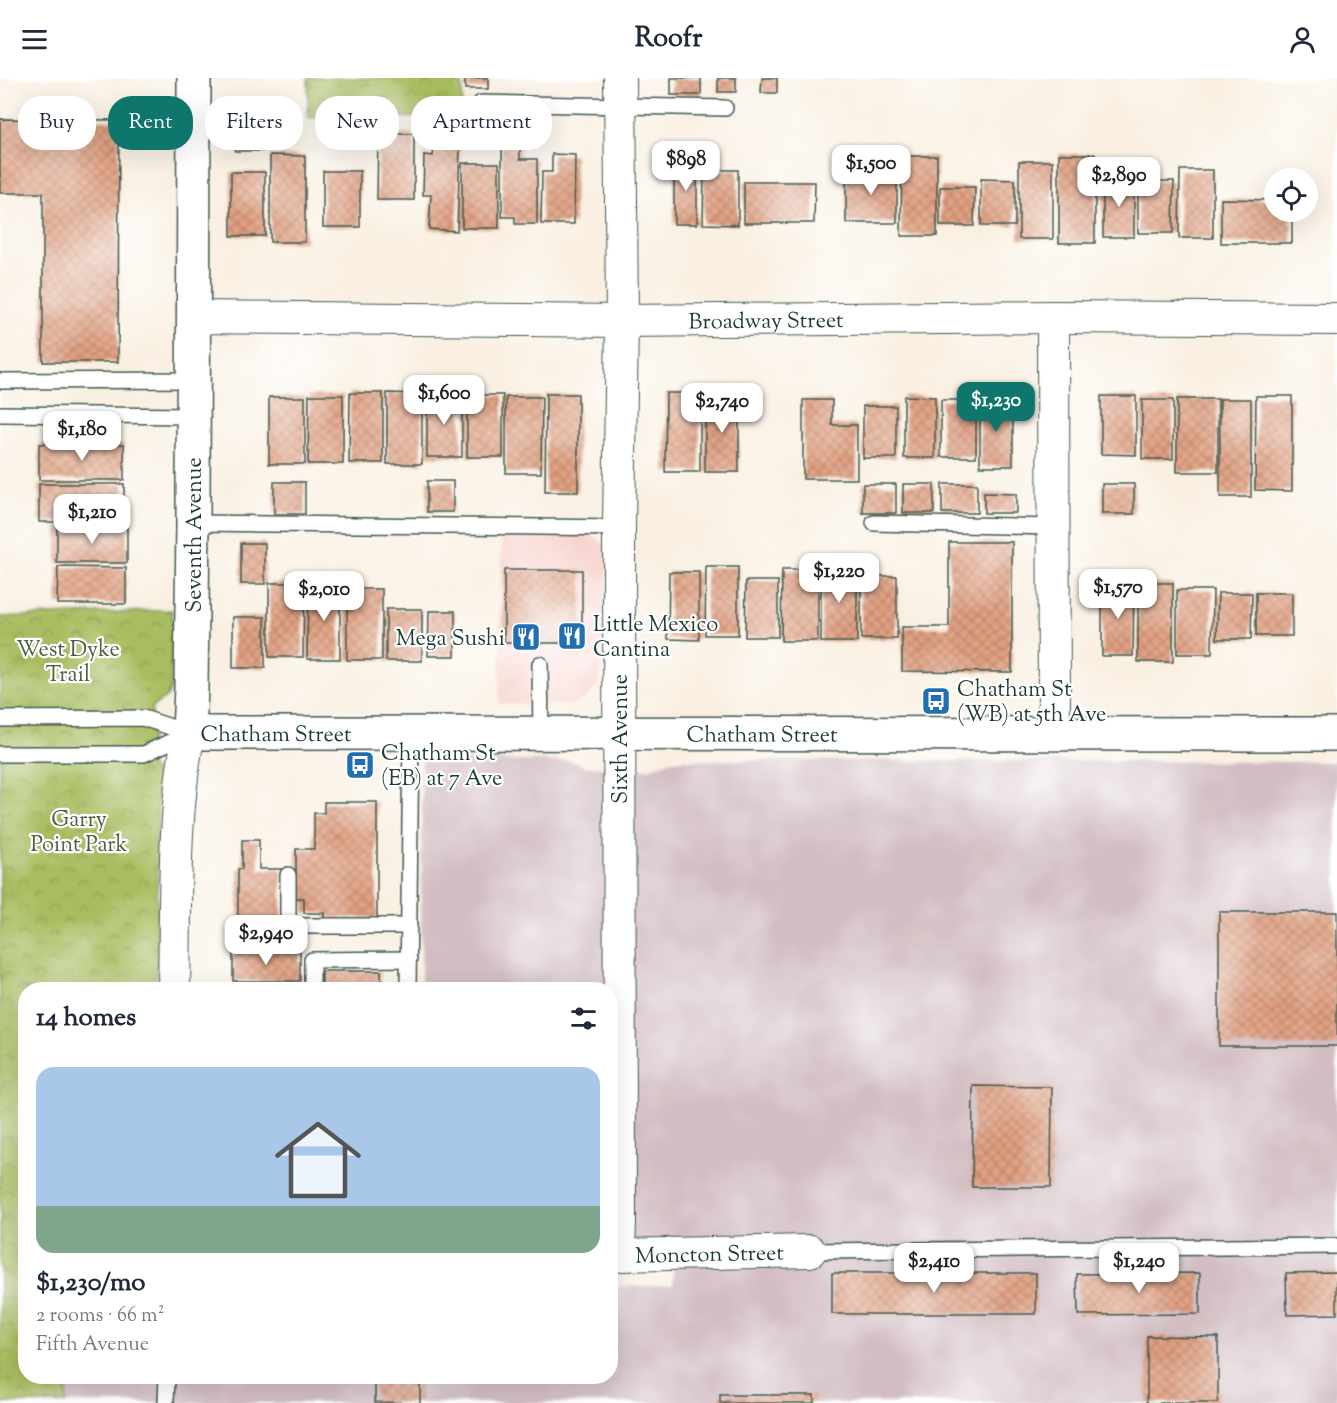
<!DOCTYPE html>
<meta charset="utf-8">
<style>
body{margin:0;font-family:"Sorts Mill Goudy",serif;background:#f6f6f7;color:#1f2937;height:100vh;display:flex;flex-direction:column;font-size:22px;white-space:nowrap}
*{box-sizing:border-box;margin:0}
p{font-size:20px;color:#747a83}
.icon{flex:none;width:33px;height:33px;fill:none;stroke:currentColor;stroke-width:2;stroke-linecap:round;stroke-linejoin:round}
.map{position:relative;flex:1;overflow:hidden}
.panel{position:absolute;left:18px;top:904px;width:600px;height:402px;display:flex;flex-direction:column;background:#fff;border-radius:24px;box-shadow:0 6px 24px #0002}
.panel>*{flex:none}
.guide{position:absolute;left:18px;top:18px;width:600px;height:54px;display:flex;gap:12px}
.fabs{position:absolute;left:1264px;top:90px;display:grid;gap:12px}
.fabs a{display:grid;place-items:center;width:54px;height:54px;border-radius:50%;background:#fff;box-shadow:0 6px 24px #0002;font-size:30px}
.price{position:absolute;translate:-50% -51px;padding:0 14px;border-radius:12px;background:#fff;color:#222;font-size:20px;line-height:39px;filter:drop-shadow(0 2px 3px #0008)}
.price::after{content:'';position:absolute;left:50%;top:36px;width:18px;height:14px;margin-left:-9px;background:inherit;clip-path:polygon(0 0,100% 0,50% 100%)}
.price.current{background:#0f766e;color:#fff}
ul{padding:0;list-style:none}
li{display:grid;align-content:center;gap:12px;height:318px;padding:0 18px}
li+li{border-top:2px solid #e0e1e3}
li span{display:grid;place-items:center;height:186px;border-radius:18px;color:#555}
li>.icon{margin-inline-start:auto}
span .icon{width:108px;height:108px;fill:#fffc;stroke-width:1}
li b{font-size:26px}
h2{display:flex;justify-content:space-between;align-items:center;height:72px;padding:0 18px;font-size:26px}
.pill{padding:0 21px;border-radius:24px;background:#fff;box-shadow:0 6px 24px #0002;font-size:21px;line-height:54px}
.pill.current{background:#0f766e;color:#fff}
header{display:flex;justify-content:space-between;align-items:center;height:78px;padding:0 18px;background:#fff;font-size:27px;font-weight:700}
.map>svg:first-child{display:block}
</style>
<header><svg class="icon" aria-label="menu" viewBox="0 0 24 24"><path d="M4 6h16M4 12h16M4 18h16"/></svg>Roofr<svg class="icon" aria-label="person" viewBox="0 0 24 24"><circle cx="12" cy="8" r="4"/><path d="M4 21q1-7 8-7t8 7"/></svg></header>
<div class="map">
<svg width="1337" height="1325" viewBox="0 0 1337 1325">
<defs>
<pattern id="park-crowns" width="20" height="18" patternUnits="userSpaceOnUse" patternTransform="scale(1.5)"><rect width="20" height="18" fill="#a9bd61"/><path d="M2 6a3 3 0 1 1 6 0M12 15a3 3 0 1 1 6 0" fill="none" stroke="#899b51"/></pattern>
<pattern id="building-cross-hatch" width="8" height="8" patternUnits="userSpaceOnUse" patternTransform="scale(1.5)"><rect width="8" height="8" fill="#e2a182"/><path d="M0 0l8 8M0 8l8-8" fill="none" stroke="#b7846b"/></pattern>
</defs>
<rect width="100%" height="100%" fill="#fff"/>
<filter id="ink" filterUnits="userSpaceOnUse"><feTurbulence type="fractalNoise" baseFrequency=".0167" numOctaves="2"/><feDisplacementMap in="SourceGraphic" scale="12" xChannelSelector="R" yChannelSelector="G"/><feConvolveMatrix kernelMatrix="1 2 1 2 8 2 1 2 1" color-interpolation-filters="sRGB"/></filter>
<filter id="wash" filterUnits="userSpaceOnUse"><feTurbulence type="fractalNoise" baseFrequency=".008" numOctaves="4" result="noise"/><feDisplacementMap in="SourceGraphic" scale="24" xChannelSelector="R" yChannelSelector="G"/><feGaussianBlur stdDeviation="1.35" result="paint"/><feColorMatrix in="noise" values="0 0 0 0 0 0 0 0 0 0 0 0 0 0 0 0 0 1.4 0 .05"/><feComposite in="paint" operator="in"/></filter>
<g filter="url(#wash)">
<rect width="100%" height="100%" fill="#f9f0e2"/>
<path fill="#f7d0ca" d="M502,449L583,450L609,469L601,597L595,611L584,622L567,627L499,626Z"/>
<path fill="#d2bec2" d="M422,682L566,683L576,684L584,688L649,691L671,682L1337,684V1325H66L67,1299H610L611,1209L673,1207V1160L611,1170L610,912H421Z"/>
<g fill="url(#park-crowns)" stroke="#647d4a" stroke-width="1.5">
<path d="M308,0H462V39L308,40Z"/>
<path d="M172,532L171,610L167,619L152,629L150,688L155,694L158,707L157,912H26V1299H67L66,1325H0V539Z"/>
</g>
<g id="blocks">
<g fill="url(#building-cross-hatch)">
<rect x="465" y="0" width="23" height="11"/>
<rect x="671" y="0" width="30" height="17"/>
<rect x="718" y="0" width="18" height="14"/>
<path d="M762,0H777V15H761Z"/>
<path d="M0,41L119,42L118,284H43V115H0Z"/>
<rect x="235" y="45" width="30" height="28"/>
<path d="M378,56H414V122H377Z"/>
<path d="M502,62H520V81H537V146H515V139H502Z"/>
<path d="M434,69L460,70L457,153L429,151L431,117H423L424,77L433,78Z"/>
<path d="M552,76L575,77L574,146H541L542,94H552Z"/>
<rect x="1059" y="76" width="36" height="89"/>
<path d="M270,77L305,78V164H270Z"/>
<path d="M902,78H937V158H901Z"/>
<rect x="674" y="83" width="23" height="63"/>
<rect x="1019" y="83" width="34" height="78"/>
<rect x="462" y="85" width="37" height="65"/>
<path d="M846,90L897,91V145H846Z"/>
<path d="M704,92H738V147L703,146Z"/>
<path d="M1180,92H1213V160H1179Z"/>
<rect x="323" y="93" width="37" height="56"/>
<rect x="231" y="94" width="34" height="64"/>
<path d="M981,101L1015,102V148H981Z"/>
<rect x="1103" y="102" width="31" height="57"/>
<path d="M1138,103H1174L1173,155H1138Z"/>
<path d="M744,104H815L814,145H744Z"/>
<path d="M940,109H975L974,148H940Z"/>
<path d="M1221,121L1275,122V134H1292V165H1221Z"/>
<path d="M350,315H383V385H349Z"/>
<path d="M387,315L422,316V386H387Z"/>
<path d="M666,315H700V394H665Z"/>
<path d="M546,316H578V414H545Z"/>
<path d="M309,317H343V386H308Z"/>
<rect x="427" y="317" width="35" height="62"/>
<rect x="467" y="317" width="36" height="62"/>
<rect x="705" y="317" width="34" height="77"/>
<path d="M904,318L935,319V380H904Z"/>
<path d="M1101,318H1136V377L1101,376Z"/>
<path d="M1256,318H1292V413L1255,412Z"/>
<rect x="269" y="319" width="36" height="67"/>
<path d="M506,319H542L541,395H506Z"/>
<rect x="1177" y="321" width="41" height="73"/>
<rect x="1220" y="321" width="31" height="98"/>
<path d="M803,322H832V347H857V401H803Z"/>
<rect x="941" y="322" width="35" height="57"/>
<rect x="980" y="322" width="33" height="66"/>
<rect x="1142" y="322" width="31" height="59"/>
<rect x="863" y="328" width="33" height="52"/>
<rect x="39" y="366" width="85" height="36"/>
<rect x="427" y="403" width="26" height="31"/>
<rect x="274" y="404" width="31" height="32"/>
<rect x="39" y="406" width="85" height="38"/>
<rect x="863" y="406" width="33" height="29"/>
<rect x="903" y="406" width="31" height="29"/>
<rect x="942" y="406" width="35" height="29"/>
<rect x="1102" y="406" width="32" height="30"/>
<path d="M984,415L1016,416V435H984Z"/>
<rect x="57" y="450" width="70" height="35"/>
<path d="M949,464H1012V594L902,593V549H949Z"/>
<rect x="241" y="465" width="24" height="41"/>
<path d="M58,489L126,490V526H57Z"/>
<path d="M706,489H738V557H705Z"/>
<rect x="821" y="489" width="36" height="75"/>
<rect x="504" y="492" width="78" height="73"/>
<path d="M782,492H818V563H781Z"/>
<path d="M669,494H699V562L668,561Z"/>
<rect x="861" y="498" width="36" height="63"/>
<path d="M746,503H778V559H745Z"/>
<path d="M269,505H304L303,579H269Z"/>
<path d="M1102,505L1134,506L1133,578H1102Z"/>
<rect x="1138" y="505" width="35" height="79"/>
<path d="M308,506H340V581H307Z"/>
<rect x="347" y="511" width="35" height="71"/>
<path d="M1177,512H1213L1212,576H1177Z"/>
<path d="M1218,515H1252L1251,561H1217Z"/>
<rect x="1256" y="515" width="36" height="43"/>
<rect x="386" y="531" width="36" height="52"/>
<path d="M429,533H455V578H428Z"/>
<rect x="233" y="539" width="32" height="51"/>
<path d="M324,724H377V840H324V835H304V820H296V771H314V735H324Z"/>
<path d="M242,762H259V791H282V850H238V791H242Z"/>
<rect x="1219" y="834" width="118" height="134"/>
<rect x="233" y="873" width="67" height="30"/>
<rect x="322" y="893" width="59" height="19"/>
<rect x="231" y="907" width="68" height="5"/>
<path d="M973,1008L1052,1009L1051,1109H972Z"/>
<path d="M1337,1194V1236L1287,1237L1286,1195Z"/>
<rect x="832" y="1195" width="204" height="41"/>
<path d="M1200,1195V1236L1078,1237L1077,1196Z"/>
<path d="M1147,1258L1218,1259V1325H1147Z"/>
<path d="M375,1299H420V1325L375,1324Z"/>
<rect x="720" y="1317" width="94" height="8"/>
</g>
</g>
</g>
<g filter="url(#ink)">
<use href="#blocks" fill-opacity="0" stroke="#40584e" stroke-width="1.5"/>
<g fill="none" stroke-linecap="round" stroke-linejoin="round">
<g stroke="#40584e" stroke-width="18">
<g id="service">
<path d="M481,25L725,30"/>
<path d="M0,303L193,302"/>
<path d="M0,336L193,338"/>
<path d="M193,445L619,450"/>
<path d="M874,445L1053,449"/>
<path d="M540,586L541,655"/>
<path d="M0,641L143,640L189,655"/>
<path d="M0,676H144L189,655"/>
<path d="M288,797V848H409"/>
<path d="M312,912V882L409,881"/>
<path d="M408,912L411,655"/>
<path d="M810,1173L1337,1168"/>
<path d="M166,1325L167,1299"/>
</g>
</g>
<g stroke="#40584e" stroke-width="34">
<g id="minor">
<path id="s1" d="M194,239L622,243L1053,239L1337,241"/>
<path d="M1053,239L1054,655"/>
<path d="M174,912C176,826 172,739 189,655"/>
<path d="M619,1177L620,1142L619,450L622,243L620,0"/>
<path id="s2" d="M610,1180L619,1177L810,1173"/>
</g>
</g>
<g stroke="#40584e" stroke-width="36">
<g id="tertiary">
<path id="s3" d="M194,0L193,445L191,610L189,655L1337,656"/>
</g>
</g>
<use href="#service" stroke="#fff" stroke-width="15"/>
<use href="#minor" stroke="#fff" stroke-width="32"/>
<use href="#tertiary" stroke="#fff" stroke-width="33"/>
</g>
</g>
<defs>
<g id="restaurant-square" transform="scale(1.5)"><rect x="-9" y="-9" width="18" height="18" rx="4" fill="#1f6fb2" stroke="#fff"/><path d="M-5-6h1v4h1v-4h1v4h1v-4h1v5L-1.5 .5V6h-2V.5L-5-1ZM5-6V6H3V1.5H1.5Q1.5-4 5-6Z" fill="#fff"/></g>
<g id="bus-square" transform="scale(1.5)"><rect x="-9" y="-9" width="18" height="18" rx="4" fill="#1f6fb2" stroke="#fff"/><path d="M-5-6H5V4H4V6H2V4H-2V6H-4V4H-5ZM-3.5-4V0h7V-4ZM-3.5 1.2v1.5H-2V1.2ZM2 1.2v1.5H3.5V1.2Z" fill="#fff"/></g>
</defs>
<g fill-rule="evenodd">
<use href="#restaurant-square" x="572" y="558"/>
<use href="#restaurant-square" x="526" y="559"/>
<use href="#bus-square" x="936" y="623"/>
<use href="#bus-square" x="360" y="687"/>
</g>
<g text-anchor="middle" stroke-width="4.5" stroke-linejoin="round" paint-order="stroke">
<g font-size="22" fill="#1f3d34" stroke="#fff">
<text dy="8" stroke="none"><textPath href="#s1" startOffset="572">Broadway Street</textPath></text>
<text transform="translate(193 457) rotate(-90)" y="8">Seventh Avenue</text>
<text dy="8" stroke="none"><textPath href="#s3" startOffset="742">Chatham Street</textPath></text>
<text dy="8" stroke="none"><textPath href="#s3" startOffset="1228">Chatham Street</textPath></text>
<text transform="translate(619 661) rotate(-90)" y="8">Sixth Avenue</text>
<text dy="8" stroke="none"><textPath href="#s2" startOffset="100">Moncton Street</textPath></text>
</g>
<g font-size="22" fill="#1f3d34" stroke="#fff" text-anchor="start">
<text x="593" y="553">Little Mexico<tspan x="593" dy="25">Cantina</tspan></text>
<text x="505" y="567" text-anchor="end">Mega Sushi</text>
<text x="957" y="618">Chatham St<tspan x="957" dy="25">(WB) at 5th Ave</tspan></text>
<text x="381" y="682">Chatham St<tspan x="381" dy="25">(EB) at 7 Ave</tspan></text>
</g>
<g font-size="22" fill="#486342" stroke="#fff">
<text x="68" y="578">West Dyke<tspan x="68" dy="25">Trail</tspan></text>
<text x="79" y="748">Garry<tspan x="79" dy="25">Point Park</tspan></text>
</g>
</g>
</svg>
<div class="fabs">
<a><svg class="icon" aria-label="locate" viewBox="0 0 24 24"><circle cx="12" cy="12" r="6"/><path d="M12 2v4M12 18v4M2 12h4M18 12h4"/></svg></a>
</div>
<b class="price" style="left:686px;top:114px">$898</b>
<b class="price" style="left:871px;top:118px">$1,500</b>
<b class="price" style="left:1119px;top:130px">$2,890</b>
<b class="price" style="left:444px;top:348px">$1,600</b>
<b class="price current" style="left:996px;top:355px">$1,230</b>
<b class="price" style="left:722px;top:356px">$2,740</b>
<b class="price" style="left:82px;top:384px">$1,180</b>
<b class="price" style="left:92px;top:467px">$1,210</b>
<b class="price" style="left:839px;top:526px">$1,220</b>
<b class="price" style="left:1118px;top:542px">$1,570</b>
<b class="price" style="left:324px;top:544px">$2,010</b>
<b class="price" style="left:266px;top:888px">$2,940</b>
<b class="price" style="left:934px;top:1216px">$2,410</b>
<b class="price" style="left:1139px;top:1216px">$1,240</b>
<div class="guide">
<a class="pill">Buy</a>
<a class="pill current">Rent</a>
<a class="pill">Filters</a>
<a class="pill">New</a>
<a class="pill">Apartment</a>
</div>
<section class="panel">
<h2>14 homes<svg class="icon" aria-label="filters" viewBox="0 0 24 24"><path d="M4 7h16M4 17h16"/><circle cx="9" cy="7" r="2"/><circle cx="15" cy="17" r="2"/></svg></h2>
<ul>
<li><span style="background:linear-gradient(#a9c7e8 75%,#7fa58c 0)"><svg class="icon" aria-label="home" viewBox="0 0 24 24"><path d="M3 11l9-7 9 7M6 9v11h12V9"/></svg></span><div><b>$1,230/mo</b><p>2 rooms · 66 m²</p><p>Fifth Avenue</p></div></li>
</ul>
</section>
</div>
